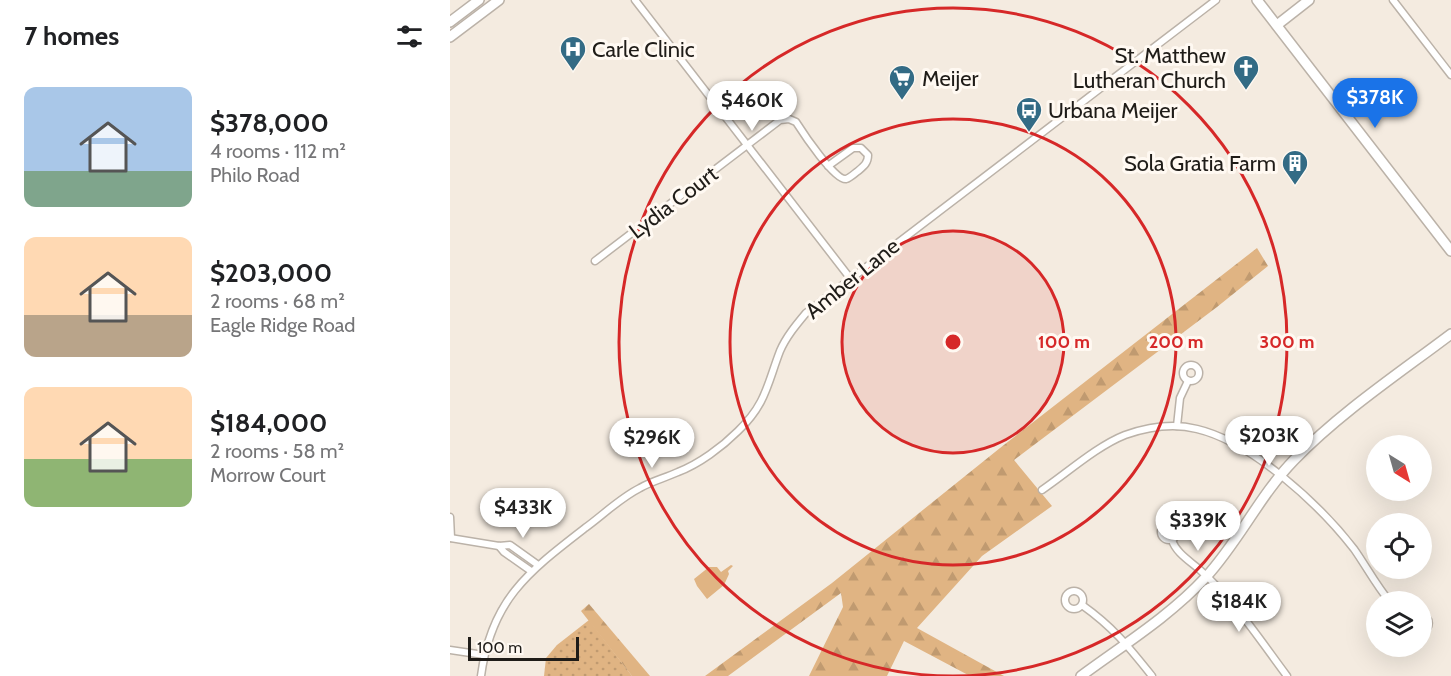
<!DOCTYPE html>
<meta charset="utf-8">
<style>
body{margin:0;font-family:Cabin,sans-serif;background:#f6f6f6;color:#202124;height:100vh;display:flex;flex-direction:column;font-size:22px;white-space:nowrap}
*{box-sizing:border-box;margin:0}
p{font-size:20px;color:#757577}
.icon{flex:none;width:33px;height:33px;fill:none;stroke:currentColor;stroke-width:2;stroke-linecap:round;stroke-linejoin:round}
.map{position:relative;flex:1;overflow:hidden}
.drawer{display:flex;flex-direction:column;background:#fff;width:450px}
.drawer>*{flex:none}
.needle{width:39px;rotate:143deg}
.fabs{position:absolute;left:916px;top:435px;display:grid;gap:12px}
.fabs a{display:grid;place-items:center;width:66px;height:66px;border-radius:50%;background:#fff;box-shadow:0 6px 24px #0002;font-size:30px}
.scale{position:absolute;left:18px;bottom:15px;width:111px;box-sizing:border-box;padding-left:6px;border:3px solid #1f1c18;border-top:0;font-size:16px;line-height:21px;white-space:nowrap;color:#1f1c18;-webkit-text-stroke:4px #fff9f2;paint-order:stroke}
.price{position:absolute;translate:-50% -51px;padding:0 14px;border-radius:21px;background:#fff;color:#222;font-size:20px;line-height:39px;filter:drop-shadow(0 2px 3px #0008)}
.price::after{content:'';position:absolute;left:50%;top:36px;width:18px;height:14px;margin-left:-9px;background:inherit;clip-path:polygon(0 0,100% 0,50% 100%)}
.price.on{background:#1a73e8;color:#fff}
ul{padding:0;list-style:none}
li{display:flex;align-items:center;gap:18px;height:150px;padding:0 24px}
li span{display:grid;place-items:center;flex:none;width:168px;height:120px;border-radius:12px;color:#555}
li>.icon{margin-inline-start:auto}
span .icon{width:72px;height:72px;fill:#fffc;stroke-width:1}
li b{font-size:26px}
h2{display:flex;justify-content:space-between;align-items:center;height:72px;padding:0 24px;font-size:26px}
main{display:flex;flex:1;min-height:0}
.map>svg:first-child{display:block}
</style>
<main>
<section class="drawer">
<h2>7 homes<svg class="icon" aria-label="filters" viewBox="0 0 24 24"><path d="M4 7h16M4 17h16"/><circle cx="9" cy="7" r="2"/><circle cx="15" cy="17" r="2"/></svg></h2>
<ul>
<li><span style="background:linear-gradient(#a9c7e8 70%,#7fa58c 0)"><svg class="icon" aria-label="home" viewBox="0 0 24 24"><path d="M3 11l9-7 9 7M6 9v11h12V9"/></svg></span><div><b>$378,000</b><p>4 rooms · 112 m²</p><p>Philo Road</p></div></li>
<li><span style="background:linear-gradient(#ffd9b3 65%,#b9a48a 0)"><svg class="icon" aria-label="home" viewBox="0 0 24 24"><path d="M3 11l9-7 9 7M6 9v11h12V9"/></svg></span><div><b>$203,000</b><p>2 rooms · 68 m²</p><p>Eagle Ridge Road</p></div></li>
<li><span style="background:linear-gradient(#ffd9b3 60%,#8fb573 0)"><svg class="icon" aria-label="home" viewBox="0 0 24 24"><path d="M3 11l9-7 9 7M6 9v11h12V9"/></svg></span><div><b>$184,000</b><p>2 rooms · 58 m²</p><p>Morrow Court</p></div></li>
</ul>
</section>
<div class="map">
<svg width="1001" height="676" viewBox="0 0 1001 676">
<defs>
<pattern id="grass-dots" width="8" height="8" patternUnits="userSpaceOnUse" patternTransform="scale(1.5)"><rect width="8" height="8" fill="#e0b483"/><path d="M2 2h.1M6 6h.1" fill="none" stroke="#c09a70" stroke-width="1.8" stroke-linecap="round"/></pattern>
<pattern id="forest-firs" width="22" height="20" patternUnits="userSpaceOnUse" patternTransform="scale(1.5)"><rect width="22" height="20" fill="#e0b483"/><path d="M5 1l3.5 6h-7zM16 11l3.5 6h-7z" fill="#c09a70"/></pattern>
</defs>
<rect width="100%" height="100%" fill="#f4ebe0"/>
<path fill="url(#grass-dots)" d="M139,620L182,676H94L96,658L107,645Z"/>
<g fill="url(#forest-firs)">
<path d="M807,248L818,266L767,307L564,460L602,506L532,556L467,628L554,676H520L454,641L437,676H359L393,607L391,593L278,676H255L382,583L550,448Z"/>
<path d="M139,604L200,676H182L131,611Z"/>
</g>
<path fill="#e0b483" d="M281,565L283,566L278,571L279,574L274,585L257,599L247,586L244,579L259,567H267L271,572Z"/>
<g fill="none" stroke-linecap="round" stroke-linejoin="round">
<g stroke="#bbb2a8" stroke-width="9">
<g id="street">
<path d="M185,0L400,278"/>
<path d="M943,0L1001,75"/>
<path d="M145,261L330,120L339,119L346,122C353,133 385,181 396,179C400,178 405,173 408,171C414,166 418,163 418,155L411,148H403L378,166"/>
<circle cx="741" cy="373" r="8"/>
<path d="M727,426L730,398L738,381"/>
<path d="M592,490C617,473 647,446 675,435C698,427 723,423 747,429C802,442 870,505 904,549C916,566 926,585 940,602"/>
<path d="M0,517L1,538"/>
<circle cx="719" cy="532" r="8"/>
<path d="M0,538L49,546L60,545L88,565"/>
<path d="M722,540C726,553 740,561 750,570C784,600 810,640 837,676"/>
<path d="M49,546L54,552L81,571"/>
<circle cx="624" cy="600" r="9"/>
<path d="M632,605C663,627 678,646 702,676"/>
<path d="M972,615C981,618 981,628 972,632"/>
<path d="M0,650L34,655"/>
<path d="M31,676C41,600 78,572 135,528C153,515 170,498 190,488C202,481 215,478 228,472C249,464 272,447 288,431C316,404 317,385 330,351C336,337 346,325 356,313L766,0"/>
</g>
</g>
<g stroke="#bbb2a8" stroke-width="12">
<g id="secondary">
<path d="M807,0L1001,251"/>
<path d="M0,22L29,0"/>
<path d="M827,25L859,0"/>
<path d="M0,37L49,0"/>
<path d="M631,676C673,645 720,616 756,577C789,541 810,495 844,460C891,412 948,374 1001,334"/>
</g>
</g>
<use href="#street" stroke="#fff" stroke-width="6"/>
<use href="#secondary" stroke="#fff" stroke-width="9"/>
</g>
<circle cx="503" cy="342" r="111" fill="#d62828" fill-opacity=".12"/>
<g fill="none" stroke="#d62828" stroke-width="3">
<circle cx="503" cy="342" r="111"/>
<circle cx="503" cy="342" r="223"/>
<circle cx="503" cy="342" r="334"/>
</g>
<defs>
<g id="hospital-pin" transform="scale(1.35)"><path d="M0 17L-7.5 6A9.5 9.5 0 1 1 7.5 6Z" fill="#336b85" stroke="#fff9f2"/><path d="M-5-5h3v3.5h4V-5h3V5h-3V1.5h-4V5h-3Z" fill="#fff"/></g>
<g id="church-pin" transform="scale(1.35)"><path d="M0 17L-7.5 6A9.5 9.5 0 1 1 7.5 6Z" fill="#336b85" stroke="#fff9f2"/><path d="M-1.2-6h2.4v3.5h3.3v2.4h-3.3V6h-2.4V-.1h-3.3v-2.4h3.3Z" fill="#fff"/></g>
<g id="supermarket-pin" transform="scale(1.35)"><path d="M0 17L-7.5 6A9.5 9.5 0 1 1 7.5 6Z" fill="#336b85" stroke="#fff9f2"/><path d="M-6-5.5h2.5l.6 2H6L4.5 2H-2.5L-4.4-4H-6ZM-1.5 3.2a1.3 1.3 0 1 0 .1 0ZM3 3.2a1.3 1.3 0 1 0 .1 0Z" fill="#fff"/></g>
<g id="bus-pin" transform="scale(1.35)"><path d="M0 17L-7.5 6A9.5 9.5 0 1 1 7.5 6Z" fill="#336b85" stroke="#fff9f2"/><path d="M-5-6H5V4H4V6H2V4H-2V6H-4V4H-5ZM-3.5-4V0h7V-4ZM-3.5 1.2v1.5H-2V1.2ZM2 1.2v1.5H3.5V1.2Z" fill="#fff"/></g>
<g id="building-pin" transform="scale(1.35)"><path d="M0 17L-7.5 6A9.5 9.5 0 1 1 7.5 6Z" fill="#336b85" stroke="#fff9f2"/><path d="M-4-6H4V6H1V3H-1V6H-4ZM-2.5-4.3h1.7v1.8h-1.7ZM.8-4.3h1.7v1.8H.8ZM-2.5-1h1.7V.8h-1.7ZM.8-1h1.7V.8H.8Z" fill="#fff"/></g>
</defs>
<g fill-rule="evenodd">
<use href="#hospital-pin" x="123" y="49"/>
<use href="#church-pin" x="796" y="68"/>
<use href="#supermarket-pin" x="452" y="78"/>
<use href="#bus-pin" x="579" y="110"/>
<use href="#building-pin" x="845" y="163"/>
</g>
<g text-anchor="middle" stroke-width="6" stroke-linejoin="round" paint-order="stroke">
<g font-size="22" fill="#1f1c18" stroke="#fff9f2" text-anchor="start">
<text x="142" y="57">Carle Clinic</text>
<text x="776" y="63" text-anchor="end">St. Matthew<tspan x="776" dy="25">Lutheran Church</tspan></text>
<text x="472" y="86">Meijer</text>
<text x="598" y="118">Urbana Meijer</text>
<text x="826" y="171" text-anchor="end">Sola Gratia Farm</text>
</g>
<g font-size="22" fill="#1f1c18" stroke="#fff9f2">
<text transform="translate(223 202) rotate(-37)" y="8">Lydia Court</text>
<text transform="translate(402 278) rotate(-39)" y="8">Amber Lane</text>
</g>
</g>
<circle cx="503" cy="342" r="9" fill="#d62828" stroke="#fff9f2" stroke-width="3"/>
<g font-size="18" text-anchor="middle" font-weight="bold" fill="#d62828" stroke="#fff9f2" stroke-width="6" stroke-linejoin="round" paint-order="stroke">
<text x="614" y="348">100 m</text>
<text x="726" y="348">200 m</text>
<text x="837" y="348">300 m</text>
</g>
</svg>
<div class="fabs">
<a><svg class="needle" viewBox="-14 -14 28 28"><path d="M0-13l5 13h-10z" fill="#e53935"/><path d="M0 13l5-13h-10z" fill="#757577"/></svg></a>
<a><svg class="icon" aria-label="locate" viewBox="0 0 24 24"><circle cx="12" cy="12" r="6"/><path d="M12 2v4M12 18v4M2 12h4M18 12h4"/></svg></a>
<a><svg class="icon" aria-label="layers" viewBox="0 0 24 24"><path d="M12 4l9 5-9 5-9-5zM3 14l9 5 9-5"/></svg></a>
</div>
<div class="scale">100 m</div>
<b class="price on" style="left:925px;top:129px">$378K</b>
<b class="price" style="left:302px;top:132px">$460K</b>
<b class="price" style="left:819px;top:467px">$203K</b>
<b class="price" style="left:202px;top:469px">$296K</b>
<b class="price" style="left:73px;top:539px">$433K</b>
<b class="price" style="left:748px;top:552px">$339K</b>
<b class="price" style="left:789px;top:633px">$184K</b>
</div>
</main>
